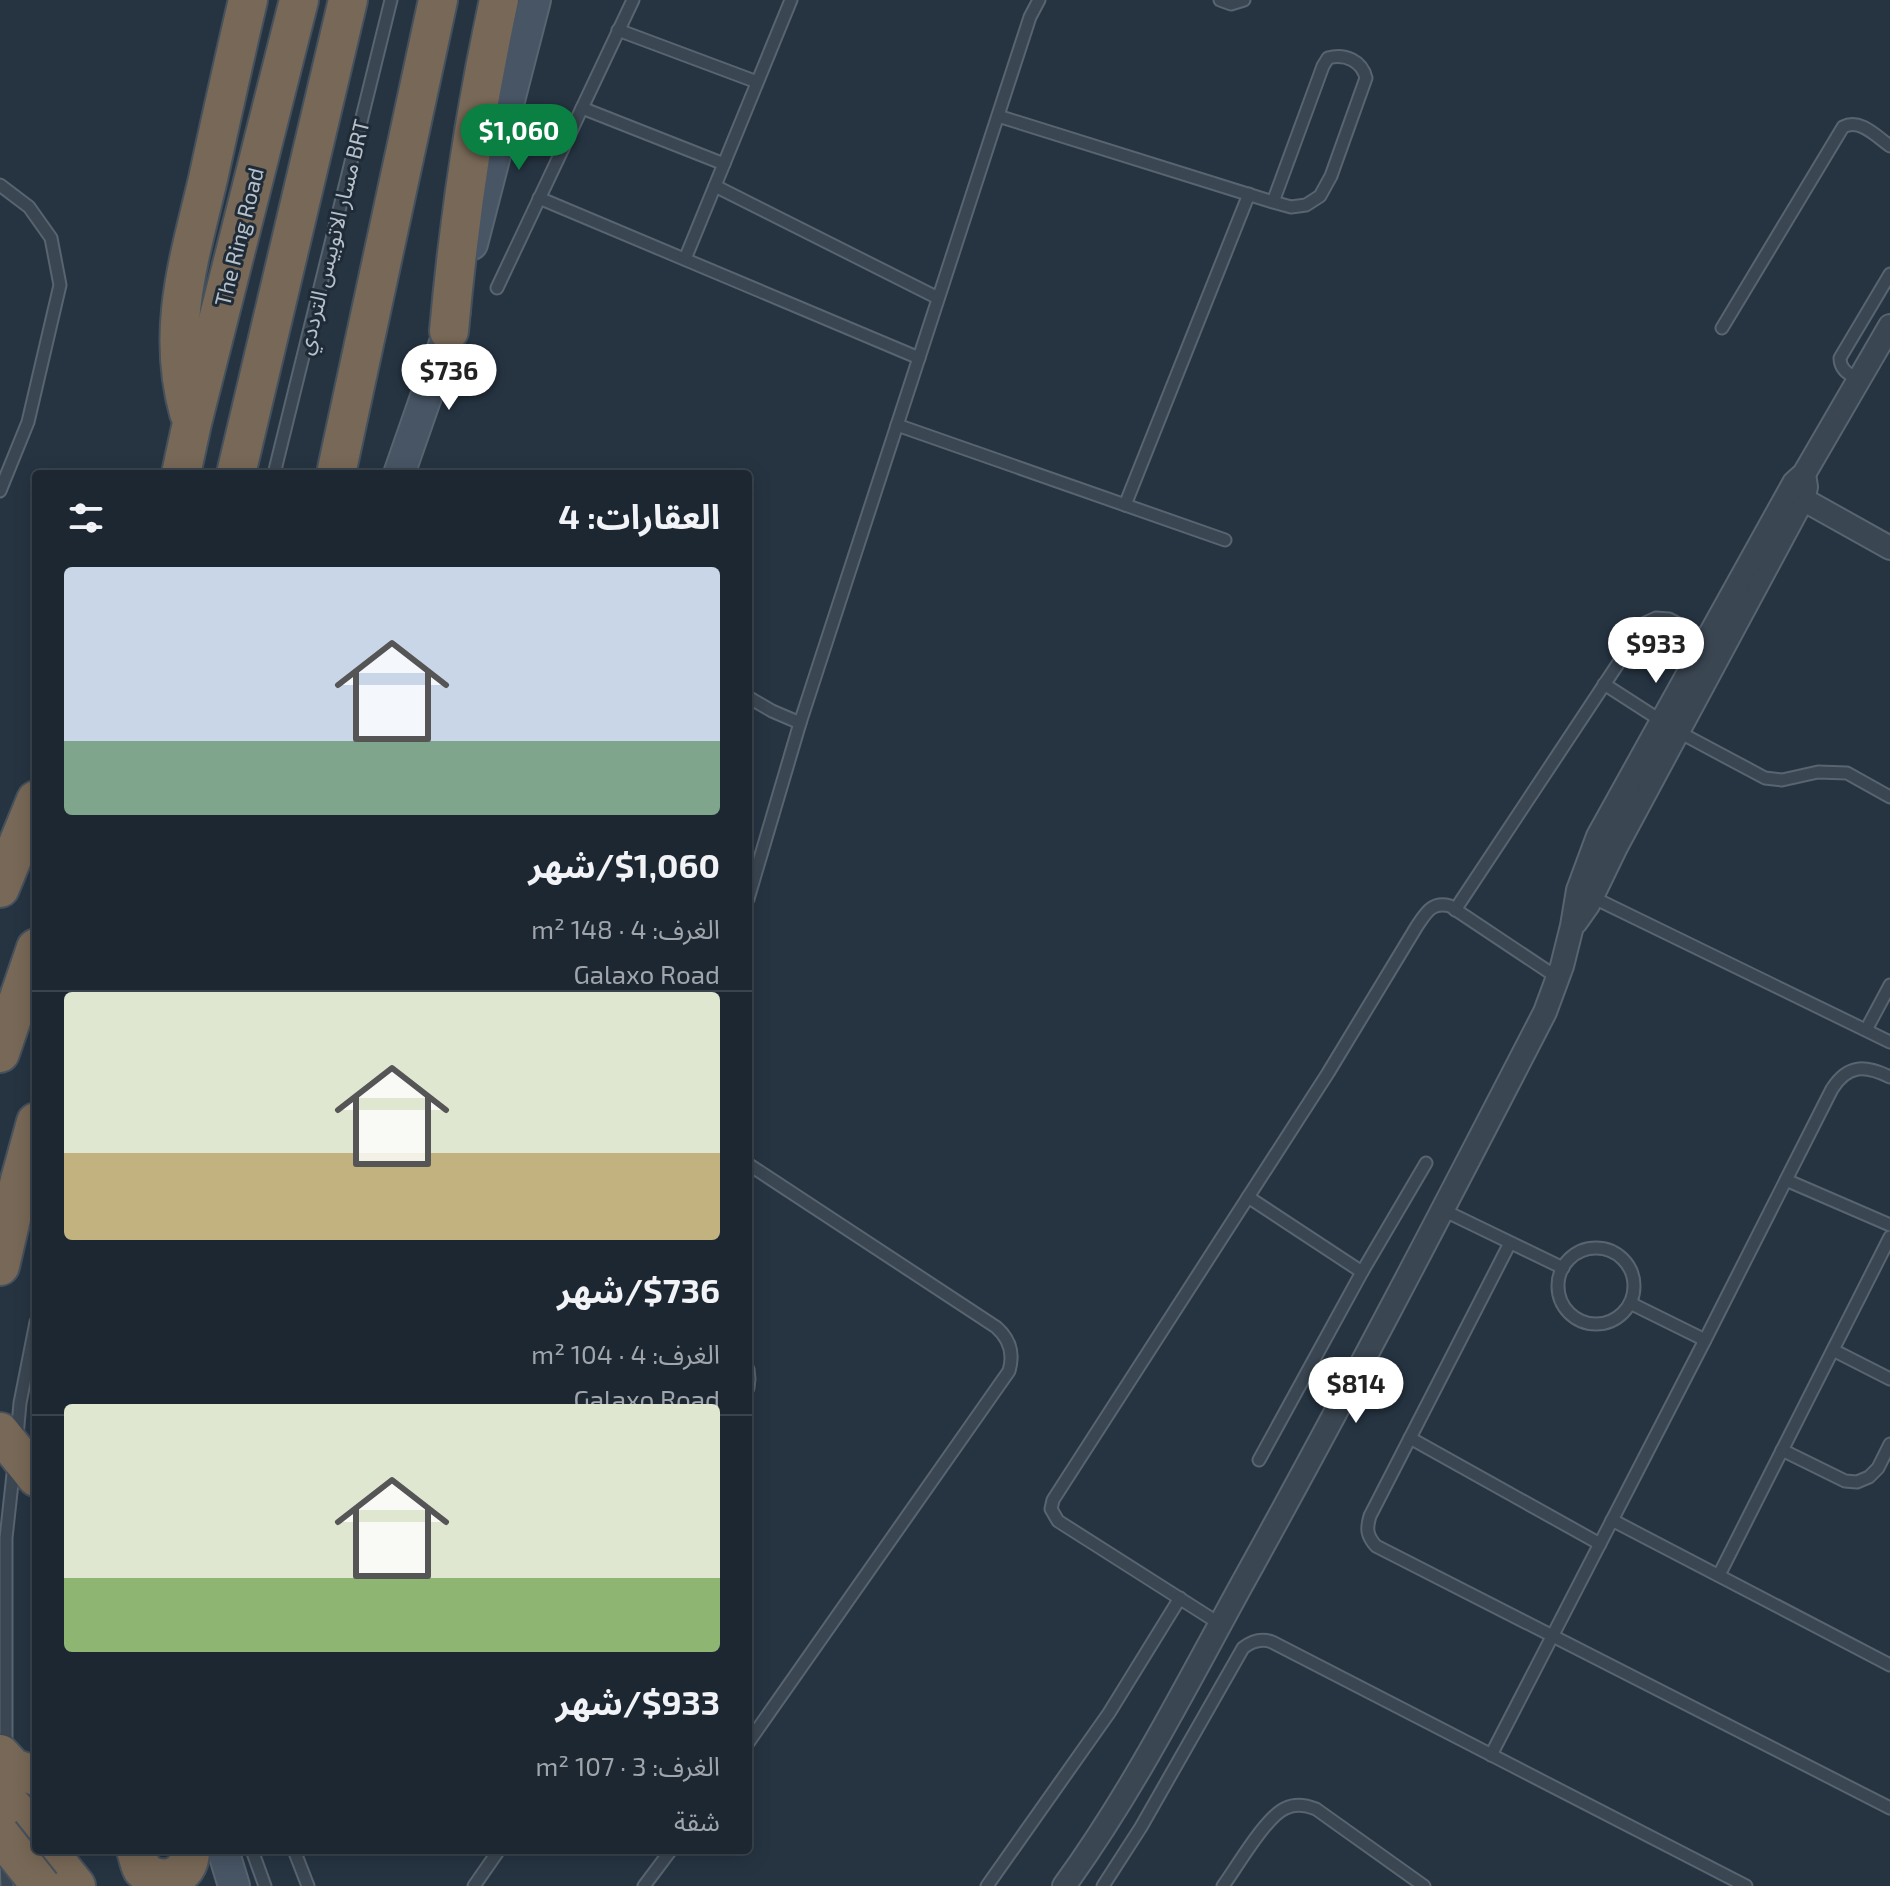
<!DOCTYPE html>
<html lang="ar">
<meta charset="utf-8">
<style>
body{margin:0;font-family:"Exo 2","Noto Sans Arabic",sans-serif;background:#252f3a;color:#f1f3f6;direction:rtl;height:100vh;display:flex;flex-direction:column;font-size:30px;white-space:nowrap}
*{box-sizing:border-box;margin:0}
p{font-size:26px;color:#a0a5ac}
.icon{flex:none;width:44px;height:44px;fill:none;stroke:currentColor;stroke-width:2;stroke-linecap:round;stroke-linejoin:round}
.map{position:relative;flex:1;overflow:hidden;direction:ltr}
.details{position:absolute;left:32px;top:470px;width:720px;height:1384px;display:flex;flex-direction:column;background:#1c2732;border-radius:8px;box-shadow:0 4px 20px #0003,0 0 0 2px #3a444d;direction:rtl}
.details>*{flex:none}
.price{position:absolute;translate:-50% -68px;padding:0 18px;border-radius:28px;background:#fff;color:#222;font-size:26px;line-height:52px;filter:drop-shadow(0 2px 4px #0008)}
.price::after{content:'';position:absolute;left:50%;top:48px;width:24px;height:18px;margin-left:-12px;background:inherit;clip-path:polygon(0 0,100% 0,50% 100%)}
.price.selected{background:#0b8043;color:#fff}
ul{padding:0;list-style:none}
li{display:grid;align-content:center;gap:16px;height:424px;padding:0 32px}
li+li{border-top:2px solid #3a444d}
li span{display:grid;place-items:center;height:248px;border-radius:8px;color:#555}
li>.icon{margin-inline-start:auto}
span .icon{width:144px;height:144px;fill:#fffc;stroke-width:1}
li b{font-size:34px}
h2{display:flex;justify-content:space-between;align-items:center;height:96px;padding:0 32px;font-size:34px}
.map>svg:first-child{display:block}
</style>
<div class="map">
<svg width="1890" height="1886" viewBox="0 0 1890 1886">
<rect width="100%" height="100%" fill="#263442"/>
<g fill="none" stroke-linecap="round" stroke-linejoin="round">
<g stroke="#58646f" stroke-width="15">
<g id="lane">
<path d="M1220,0L1231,4L1244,0"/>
<path d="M618,30L757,82"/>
<path d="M582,108L724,164"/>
<path d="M998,116L1273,202L1291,207L1306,205L1320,196L1331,176L1366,78C1362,61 1345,53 1328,58L1323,66L1273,202"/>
<path d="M0,185L29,207L51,238L60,285L28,422L0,491"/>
<path d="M715,186L938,298"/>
<path d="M539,198L919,358"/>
<path d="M685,259L791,0"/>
<path d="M497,288L633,0"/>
<path d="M1722,328L1843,127C1860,118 1876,136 1890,146"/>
<path d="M1858,380C1849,374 1840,370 1840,358L1890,274"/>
<path d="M897,425L1225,540"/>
<path d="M274,474L391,0"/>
<path d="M1125,505L1249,194"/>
<path d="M1604,684L1677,731L1765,778L1782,780L1818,772L1847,773L1890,797"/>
<path d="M748,697L772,711L800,723"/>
<path d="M1592,897L1890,1042"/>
<path d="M748,899L800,723L1030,17L1039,0"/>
<path d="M1455,910L1645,623L1656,618L1669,619L1707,639"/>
<path d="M1866,1030L1890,985"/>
<path d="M748,1164L996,1327C1010,1339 1014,1354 1009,1371L748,1743"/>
<path d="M1786,1180L1890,1225"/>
<path d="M1248,1197L1362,1272"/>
<path d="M1443,1210L1563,1268"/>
<path d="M1510,1243L1370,1516C1366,1529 1367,1536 1376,1546L1890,1808"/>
<circle cx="1596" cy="1286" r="38"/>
<path d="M1630,1303L1705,1340"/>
<path d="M1833,1350L1890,1379"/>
<path d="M748,1369L749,1379L748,1388"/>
<path d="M17,1436L20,1403L36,1322"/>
<path d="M1410,1438L1600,1544"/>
<path d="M1782,1450L1845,1481L1857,1482L1869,1477L1878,1468L1890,1444"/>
<path d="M1259,1460L1362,1272L1426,1163"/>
<path d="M1612,1520L1890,1665"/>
<path d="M1719,1575L1890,1237"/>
<path d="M1220,1624L1058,1521L1051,1509L1053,1500L1328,1073L1417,926C1426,913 1432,901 1450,906L1558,978"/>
<path d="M6,1747V1538L14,1465"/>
<path d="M1491,1755L1705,1340L1832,1089C1848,1064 1865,1065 1890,1077"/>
<path d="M252,1850L265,1886"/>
<path d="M294,1850L308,1886"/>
<path d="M6,1861L7,1886"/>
<path d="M474,1886L499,1850"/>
<path d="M644,1886L671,1850"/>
<path d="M987,1886L1109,1713L1180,1598"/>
<path d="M1103,1886L1141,1827L1243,1648C1252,1641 1261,1638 1272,1642L1746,1886"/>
<path d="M1223,1886C1237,1867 1266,1816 1286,1808C1296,1803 1306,1805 1316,1809L1424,1886"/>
</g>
</g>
<g stroke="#58646f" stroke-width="26">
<g id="street">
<path d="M1790,492L1890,548"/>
<path d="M1576,922L1588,905L1616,847L1803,499L1806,487L1804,474"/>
<path d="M1064,1886C1133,1791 1186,1686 1242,1584C1347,1395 1446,1204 1545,1012L1562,966L1572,926L1578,890L1598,836L1789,492L1794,483L1804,474L1890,326"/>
</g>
</g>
<g stroke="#58646f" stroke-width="34">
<g id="secondary">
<path d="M472,244L535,0"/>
<path d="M399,474L449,331L455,310"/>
<path d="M223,1850L234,1886"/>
</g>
</g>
<g stroke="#45515c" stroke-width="42">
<g id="highway">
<path d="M449,331C459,219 475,110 499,0"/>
<path d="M189,413C166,330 189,260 208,179C221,119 234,60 248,0"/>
<path d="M181,474L192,423L299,0"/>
<path d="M236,474L348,0"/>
<path d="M336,474L438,0"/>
<path d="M0,888L36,800"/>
<path d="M0,1053L36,948"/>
<path d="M0,1266L20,1180L36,1122"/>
<path d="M0,1432L36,1477"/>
<path d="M0,1754L13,1768L36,1776"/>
<path d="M0,1791L36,1836"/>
<path d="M47,1850L76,1886"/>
<path d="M136,1850C138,1856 139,1863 142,1869C158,1886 191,1880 190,1850"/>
</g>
</g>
<use href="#lane" stroke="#3a4652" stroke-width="11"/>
<use href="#street" stroke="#3a4652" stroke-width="22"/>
<use href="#secondary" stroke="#485565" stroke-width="30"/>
<use href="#highway" stroke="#786857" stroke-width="38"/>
<g stroke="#45515c" stroke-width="42" stroke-linecap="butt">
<path id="highway-bridge" d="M0,1834L41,1886"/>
</g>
<use href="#highway-bridge" stroke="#786857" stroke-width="38"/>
</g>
<g text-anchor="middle" stroke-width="6" stroke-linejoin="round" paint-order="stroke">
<g font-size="22" fill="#b7c1cc" stroke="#1f2b37">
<text transform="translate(239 237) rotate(-76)" y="8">The Ring Road</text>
<text transform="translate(333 237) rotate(-76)" y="8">مسار الاتوبيس الترددي BRT</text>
</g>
</g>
</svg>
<b class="price selected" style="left:519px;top:172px">$1,060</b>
<b class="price" style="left:449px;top:412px">$736</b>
<b class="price" style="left:1656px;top:685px">$933</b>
<b class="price" style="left:1356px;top:1425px">$814</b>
<section class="details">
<h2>العقارات: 4<svg class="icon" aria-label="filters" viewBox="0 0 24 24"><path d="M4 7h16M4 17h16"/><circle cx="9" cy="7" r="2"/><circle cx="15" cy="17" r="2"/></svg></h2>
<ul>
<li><span style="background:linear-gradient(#c9d6e8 70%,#7fa58c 0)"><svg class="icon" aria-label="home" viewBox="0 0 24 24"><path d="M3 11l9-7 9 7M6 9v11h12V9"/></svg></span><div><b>$1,060/شهر</b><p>الغرف: 4 · 148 m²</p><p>Galaxo Road</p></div></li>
<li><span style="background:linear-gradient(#dfe7d0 65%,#c2b280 0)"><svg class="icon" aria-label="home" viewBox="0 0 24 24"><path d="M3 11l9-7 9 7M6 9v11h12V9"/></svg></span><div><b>$736/شهر</b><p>الغرف: 4 · 104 m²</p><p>Galaxo Road</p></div></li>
<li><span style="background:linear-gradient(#dfe7d0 70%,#8fb573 0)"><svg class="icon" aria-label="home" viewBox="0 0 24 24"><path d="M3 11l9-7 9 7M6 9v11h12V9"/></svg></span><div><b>$933/شهر</b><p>الغرف: 3 · 107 m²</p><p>شقة</p></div></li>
</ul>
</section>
</div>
